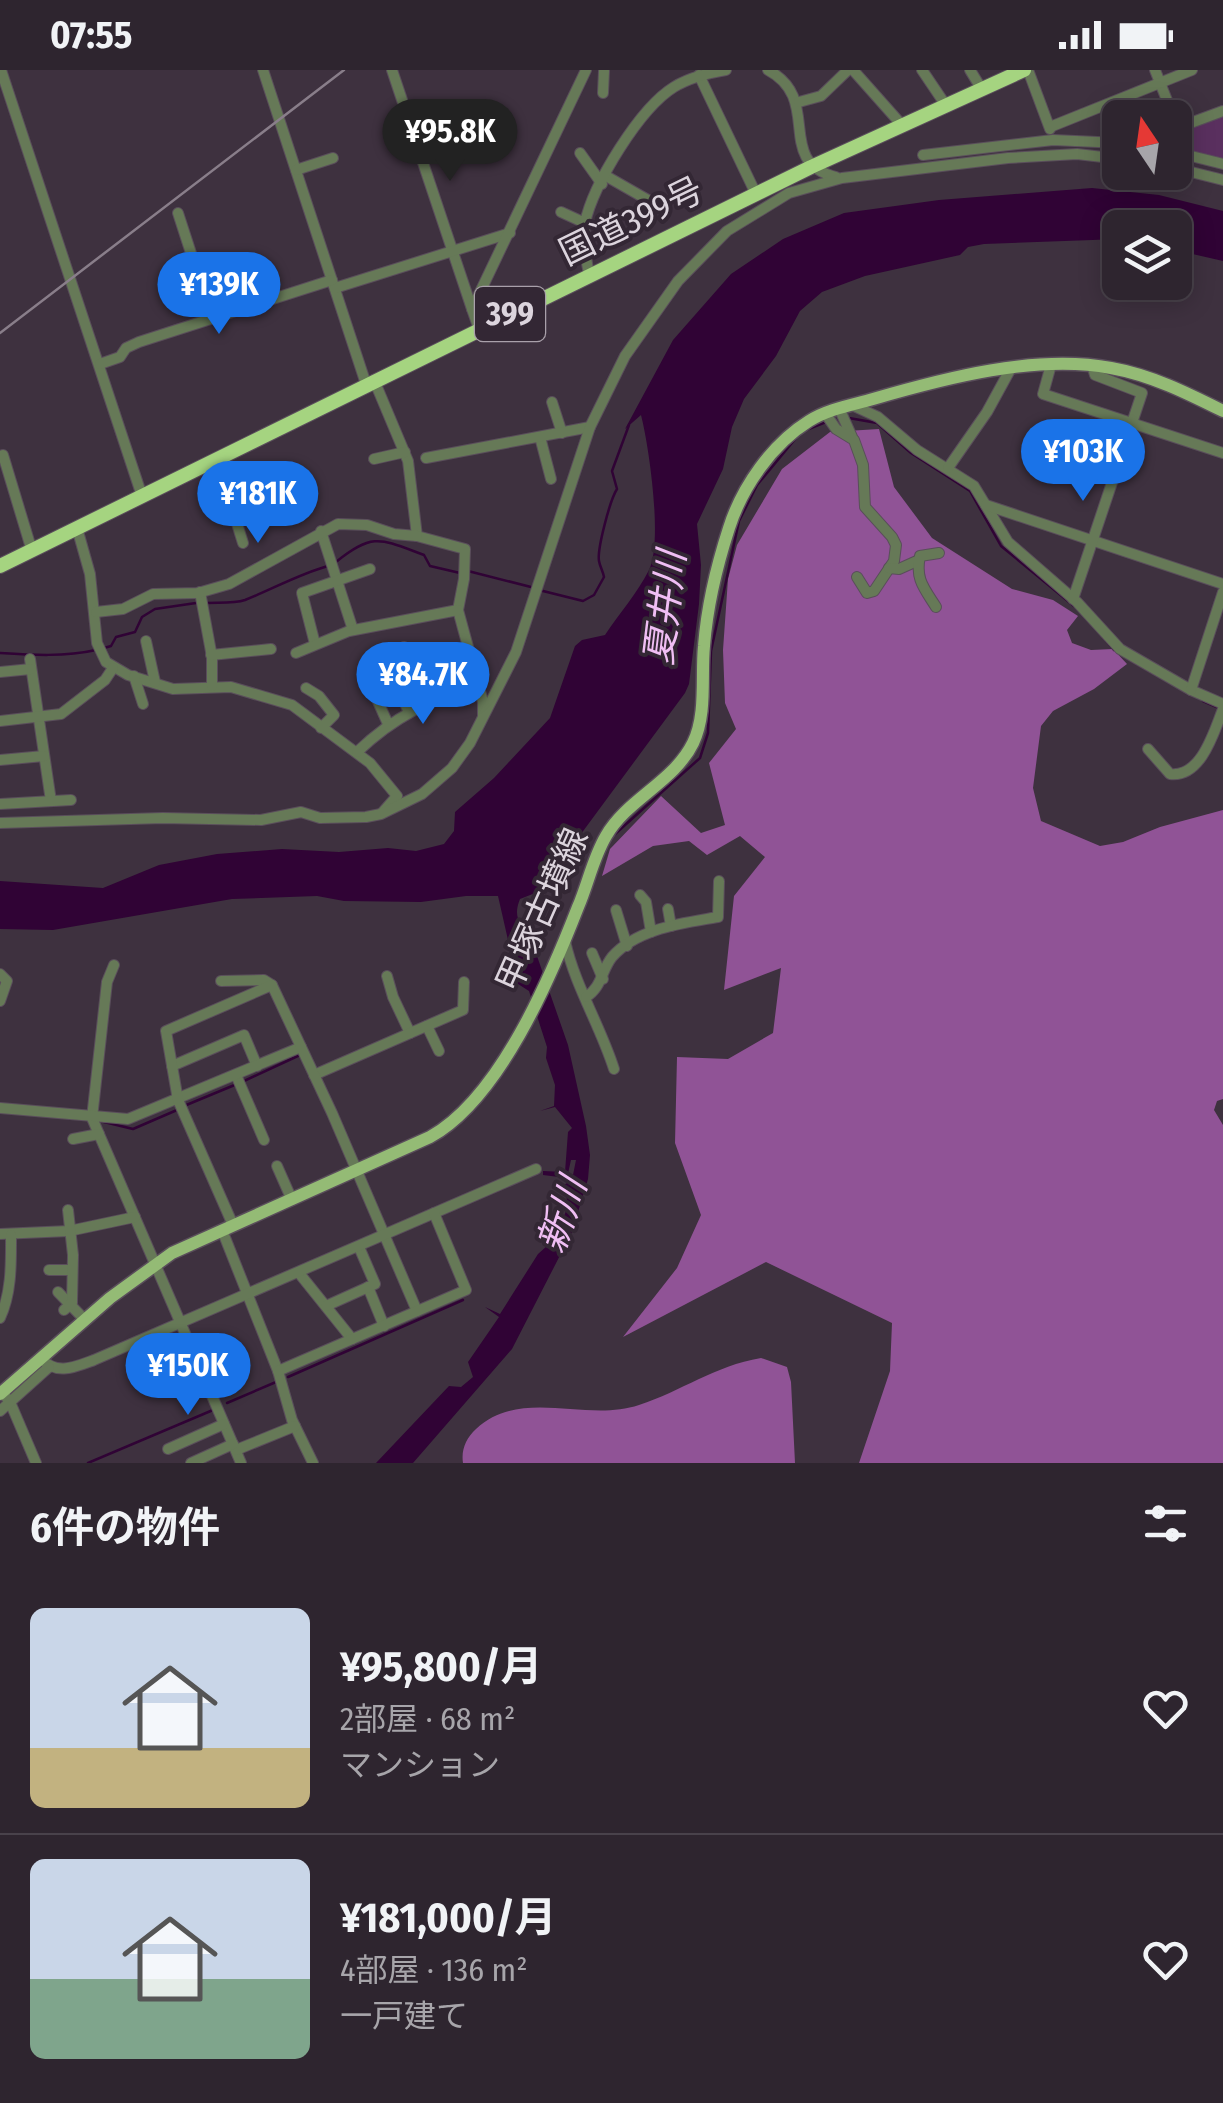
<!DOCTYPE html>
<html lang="ja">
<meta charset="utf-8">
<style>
body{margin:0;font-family:"Fira Sans Condensed","Noto Sans JP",sans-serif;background:#362d37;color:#f1f3f6;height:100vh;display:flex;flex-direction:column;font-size:38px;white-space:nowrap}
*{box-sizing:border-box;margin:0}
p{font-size:32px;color:#a7a5aa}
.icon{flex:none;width:55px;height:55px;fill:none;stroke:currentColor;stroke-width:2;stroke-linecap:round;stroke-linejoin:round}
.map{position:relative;height:1393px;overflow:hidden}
.details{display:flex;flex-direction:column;background:#2e252f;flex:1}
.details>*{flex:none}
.needle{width:65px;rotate:347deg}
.tools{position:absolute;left:1102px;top:30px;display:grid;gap:20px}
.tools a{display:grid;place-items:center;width:90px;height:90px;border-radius:15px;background:#2e252f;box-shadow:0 5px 25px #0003,0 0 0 2px #49424b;font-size:50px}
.price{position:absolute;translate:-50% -85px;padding:0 22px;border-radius:35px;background:#1a73e8;color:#fff;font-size:32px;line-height:65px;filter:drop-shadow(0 2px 5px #0008)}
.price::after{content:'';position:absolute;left:50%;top:60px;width:30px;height:22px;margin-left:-15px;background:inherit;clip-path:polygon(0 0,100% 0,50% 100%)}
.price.selected{background:#222;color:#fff}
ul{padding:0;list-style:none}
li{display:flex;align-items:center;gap:30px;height:250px;padding:0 30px}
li+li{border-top:2px solid #49424b}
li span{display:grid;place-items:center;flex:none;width:280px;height:200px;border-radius:15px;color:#555}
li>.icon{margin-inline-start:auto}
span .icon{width:120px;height:120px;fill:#fffc;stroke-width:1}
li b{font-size:42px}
h2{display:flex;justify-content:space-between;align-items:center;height:120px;padding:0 30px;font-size:42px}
.status{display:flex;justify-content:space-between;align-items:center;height:70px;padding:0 50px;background:#2e252f;direction:ltr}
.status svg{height:28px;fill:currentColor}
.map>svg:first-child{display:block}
</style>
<div class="status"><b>07:55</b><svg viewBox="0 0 49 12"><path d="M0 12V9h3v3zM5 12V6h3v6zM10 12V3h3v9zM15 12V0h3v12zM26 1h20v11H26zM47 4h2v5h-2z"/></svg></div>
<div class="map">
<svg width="1223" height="1393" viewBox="0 0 1223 1393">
<rect width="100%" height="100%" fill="#3e313f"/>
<path fill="#5a305f" d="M1223,44V89L1189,81L1182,60Z"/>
<g fill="#905396">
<path d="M879,359L894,417L932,468L1012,519L1053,530L1078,546L1067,560L1072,573L1091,580L1113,579L1127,594L1094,619L1053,641L1041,656L1033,718L1041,751L1100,776L1123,772L1160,757L1223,740V1029L1217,1031L1214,1040L1223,1055V1393H859L890,1301L892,1253L766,1192L623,1267L677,1198L701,1145L675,1073L677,987L728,989L773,963L781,898L724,920L734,826L765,787L740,766L707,785L689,771L653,776L602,806L610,779L661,726L701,763L725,755L709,693L736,659L725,633L723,580L728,509L737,475L782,399L830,362Z"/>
<path d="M761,1288L787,1297L791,1312L795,1393H463C461,1380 466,1368 476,1359C521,1317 586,1353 639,1335C682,1321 714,1296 761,1288Z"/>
</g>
<path fill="#300335" d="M1092,118L1159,125L1223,141V191L1175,180V158H1120V169L984,174L968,177L960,185L865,206L822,222L800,241L776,286L744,329L732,357L723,399L697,454L701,495L699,534L689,614L685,623L578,768L570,804L563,812L520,829C513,846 519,854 530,866L568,975L586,1056L590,1085L588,1109L572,1162L512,1279L413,1393H376L449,1316L461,1317L473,1307L468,1292L499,1247L485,1237L500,1244L538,1184L557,1167L568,1135L564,1115L572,1110L576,1090H571L567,1108L543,1105V1101L565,1102L568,1062L572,1058L555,1037L540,1041L554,1036L555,1015L546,988L547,977L529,921L518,914L498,826H466L421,832L344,831L317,826L232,829L53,860L0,859V811L103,818L159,795L217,784L282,779L339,782L388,778L416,781L444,774L454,761L455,742L494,708L550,648L575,576L582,570L605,565C619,544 638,522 649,500C663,472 649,376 641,345L625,359L673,270L731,204L783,169L844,143L939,130Z"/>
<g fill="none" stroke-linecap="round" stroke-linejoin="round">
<g stroke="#300335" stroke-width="2.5">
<path d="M849,348L877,353L911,383L970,421L1001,476L1074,536"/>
<path d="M806,360L826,352"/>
<path d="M336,492C373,462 381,469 424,485L430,496L460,503"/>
<path d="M468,501L531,517"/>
<path d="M543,521L583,531L594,525L604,507C603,501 600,497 599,491C597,479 610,430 617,419L612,401L629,355"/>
<path d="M204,533C217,532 233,534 245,530C273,519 299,504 328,496"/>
<path d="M1103,567L1114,580"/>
<path d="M104,578L111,576L116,567L135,562L142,547L155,539L196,533"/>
<path d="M0,583C32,585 65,587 96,580"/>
<path d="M1121,585L1170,613"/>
<path d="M1203,631L1219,638"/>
<path d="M615,764L700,688L708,663L711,581L739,451L757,415L796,368"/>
<path d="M244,1011L300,985"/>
<path d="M184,1036L237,1014"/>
<path d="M100,1051L133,1059L177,1040"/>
<path d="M288,1307L463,1230"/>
<path d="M227,1333L276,1312"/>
<path d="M88,1393L213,1340"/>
</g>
<g stroke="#5a4e5b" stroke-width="12">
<g id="minor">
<path d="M1,0L142,426"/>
<path d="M263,0L366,314"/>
<path d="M392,0L472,239"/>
<path d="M768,0C824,30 773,91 836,107"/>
<path d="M853,0L901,54"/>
<path d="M922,0L945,34"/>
<path d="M970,0L981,18"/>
<path d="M1028,0L1050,59"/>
<path d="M1155,0L1174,48"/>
<path d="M699,5L756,124"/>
<path d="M603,23L604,1"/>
<path d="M799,32L821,26L848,0"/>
<path d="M1175,52L1187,84"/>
<path d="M1050,57L1192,0"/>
<path d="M1177,58L1223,41"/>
<path d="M1175,82L1223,94"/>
<path d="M580,83L602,114"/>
<path d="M923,85L1053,70L1120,73"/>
<path d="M1175,98L1223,110"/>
<path d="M296,100L333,88"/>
<path d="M606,106L648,130"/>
<path d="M561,142L585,153"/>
<path d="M178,143L212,248"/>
<path d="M590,207C586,193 583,168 585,153C593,114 640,38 674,17C690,7 708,3 726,0"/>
<path d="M335,218L510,163"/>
<path d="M479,259L472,239L586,0"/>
<path d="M100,294L120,287L126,278L139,272L332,210"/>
<path d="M1051,295L1043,324L1223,383"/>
<path d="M374,310L408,391L417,466L465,479L464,509L458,540L483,632V646"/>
<path d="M552,332L562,363"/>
<path d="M852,335L878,347L917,380L974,416L1008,472L1077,532L1120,579L1191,620L1223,634"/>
<path d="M839,338L852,367"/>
<path d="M825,343L836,359L854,370L863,395L865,437L892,467L896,475L894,491L874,521L867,523L857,507"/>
<path d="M540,367L551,409"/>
<path d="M3,385L32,481"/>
<path d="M426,388L590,357"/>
<path d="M217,389L243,473"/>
<path d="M374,389L405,382"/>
<path d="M948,398L987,342L1010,300"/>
<path d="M231,430L253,423"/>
<path d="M986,435L1223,514"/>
<path d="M77,458L90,504L97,573L106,592L128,605L173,619L231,617L292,635L370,693L397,726L382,743"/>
<path d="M321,461L353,560"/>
<path d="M889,498L899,499L919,490"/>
<path d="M200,522L212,587V616"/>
<path d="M1073,529L1142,323L1095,305L1092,295"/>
<path d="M936,537C924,518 915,509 920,486L939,483"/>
<path d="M96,542L123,539L153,524L198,523L229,514L338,454L367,455L394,464L417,466"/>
<path d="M146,571L155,612"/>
<path d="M315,574L302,523L370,499"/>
<path d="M404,577L407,581L420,584L433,630"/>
<path d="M296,583L349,561L458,540"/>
<path d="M211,585L271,579"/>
<path d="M30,589L51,731"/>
<path d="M363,598L388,654"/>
<path d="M0,602L31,599"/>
<path d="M134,606L143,634"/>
<path d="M392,606L409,642"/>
<path d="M306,618L319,626L334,645L321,658"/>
<path d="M1191,620L1223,522"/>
<path d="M0,651L61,644L105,610L113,598"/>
<path d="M1148,679L1170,704C1201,708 1214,662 1223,639"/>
<path d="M357,682C395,646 429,630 478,615"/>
<path d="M0,690L44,686"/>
<path d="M0,734L71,730"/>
<path d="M0,753L163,748L261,750L301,742L320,748L366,747L381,744L422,724L452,698L470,673L516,582L590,357L625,286L678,211L727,161L789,123L842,108L1008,88L1077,84L1120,89"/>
<path d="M640,825L646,832L651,862"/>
<path d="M668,839L671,856"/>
<path d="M616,840L627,876"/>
<path d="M565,871C575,916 600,955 614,999"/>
<path d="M592,883L603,909"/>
<path d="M114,895L107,912L92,1048L241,1393"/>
<path d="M0,904L7,911L0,931"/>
<path d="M387,906L393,927L410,963"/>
<path d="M221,911L264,910L272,915"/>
<path d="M586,927C602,917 601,901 612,887C637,858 684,853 718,847L719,811"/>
<path d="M427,956L439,981"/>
<path d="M172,996L244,965L257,996"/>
<path d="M236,1005L264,1070"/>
<path d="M314,1005L463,940L464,912"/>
<path d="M0,1038L128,1049L301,977"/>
<path d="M73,1069L99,1064"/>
<path d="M277,1096L292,1130"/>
<path d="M233,1155L178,1030L166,961L272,915L332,1043L417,1241"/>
<path d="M222,1160L278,1301L292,1350L313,1393"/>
<path d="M0,1164L69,1161L135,1147"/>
<path d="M49,1200H72"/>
<path d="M299,1203L352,1269"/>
<path d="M368,1217L384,1256"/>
<path d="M58,1222L85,1250"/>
<path d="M326,1236L375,1214L359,1177"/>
<path d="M64,1240L72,1233L73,1185L68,1140"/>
<path d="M0,1248C12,1222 11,1192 11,1165"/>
<path d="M41,1288C56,1306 75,1297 94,1290L536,1099"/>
<path d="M278,1301L466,1220L434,1143"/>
<path d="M2,1322L10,1332L36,1393"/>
<path d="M0,1341L49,1297"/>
<path d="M168,1379L224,1354"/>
<path d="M236,1380L295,1356"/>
<path d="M191,1393L233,1374"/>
</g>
</g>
<g stroke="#5a4e5b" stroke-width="15">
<path id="major" d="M0,1324L110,1228L172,1183L430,1067C499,1029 550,909 578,837C588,814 593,788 606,766C627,729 674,712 693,673C707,645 701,606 704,576C707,537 717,495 729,458C742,417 772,374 809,351C828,339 852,335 873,329C945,308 1036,284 1111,298C1151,305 1187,323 1223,341"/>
</g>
<g stroke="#5a4e5b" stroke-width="16">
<path id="highway" d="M0,496L811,97L1024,0"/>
</g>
<use href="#minor" stroke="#667957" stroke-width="10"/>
<use href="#major" stroke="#94bb75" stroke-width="12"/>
<use href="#highway" stroke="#a5d480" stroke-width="14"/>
<path stroke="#897e8a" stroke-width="2.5" d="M0,263L344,0"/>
</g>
<g text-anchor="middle" stroke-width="8" stroke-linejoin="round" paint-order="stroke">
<rect fill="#332734" stroke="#a9a0aa" stroke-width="2.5" x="475" y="217" width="70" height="54" rx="8"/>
<g font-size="32" font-weight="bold" fill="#dcd4dd">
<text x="510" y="255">399</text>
</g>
<g font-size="35" fill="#dcd4dd" stroke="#332734">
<text transform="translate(631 151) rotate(-26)" y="12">国道399号</text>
<text transform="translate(542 840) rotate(-66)" y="12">甲塚古墳線</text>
</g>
<g font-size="38" font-style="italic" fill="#f0bef4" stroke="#332734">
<text transform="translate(665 538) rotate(-83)" y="13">夏井川</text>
<text transform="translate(562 1145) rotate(-71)" y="13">新川</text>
</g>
</g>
</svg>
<div class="tools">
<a><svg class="needle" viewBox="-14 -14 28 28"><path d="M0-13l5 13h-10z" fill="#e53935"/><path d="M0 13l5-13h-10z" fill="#a7a5aa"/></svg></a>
<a><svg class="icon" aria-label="layers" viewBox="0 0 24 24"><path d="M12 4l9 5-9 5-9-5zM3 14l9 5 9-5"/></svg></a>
</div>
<b class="price selected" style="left:450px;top:114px">¥95.8K</b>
<b class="price" style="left:219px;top:267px">¥139K</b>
<b class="price" style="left:1083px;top:434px">¥103K</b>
<b class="price" style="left:258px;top:476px">¥181K</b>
<b class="price" style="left:423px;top:657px">¥84.7K</b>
<b class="price" style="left:188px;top:1348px">¥150K</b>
</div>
<section class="details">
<h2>6件の物件<svg class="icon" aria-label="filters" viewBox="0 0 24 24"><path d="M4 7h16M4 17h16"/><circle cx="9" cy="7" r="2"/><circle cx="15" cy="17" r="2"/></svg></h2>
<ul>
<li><span style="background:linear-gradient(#c9d6e8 70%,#c2b280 0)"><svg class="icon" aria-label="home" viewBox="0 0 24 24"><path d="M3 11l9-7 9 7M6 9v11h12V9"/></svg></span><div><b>¥95,800/月</b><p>2部屋 · 68 m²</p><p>マンション</p></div><svg class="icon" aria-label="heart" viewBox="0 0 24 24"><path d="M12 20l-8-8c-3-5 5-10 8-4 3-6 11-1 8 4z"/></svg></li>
<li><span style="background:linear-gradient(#c9d6e8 60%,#7fa58c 0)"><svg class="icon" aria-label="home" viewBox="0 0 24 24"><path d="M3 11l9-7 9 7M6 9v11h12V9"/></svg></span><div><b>¥181,000/月</b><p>4部屋 · 136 m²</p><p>一戸建て</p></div><svg class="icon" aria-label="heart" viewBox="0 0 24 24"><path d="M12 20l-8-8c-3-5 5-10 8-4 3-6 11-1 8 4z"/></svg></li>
</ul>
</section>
